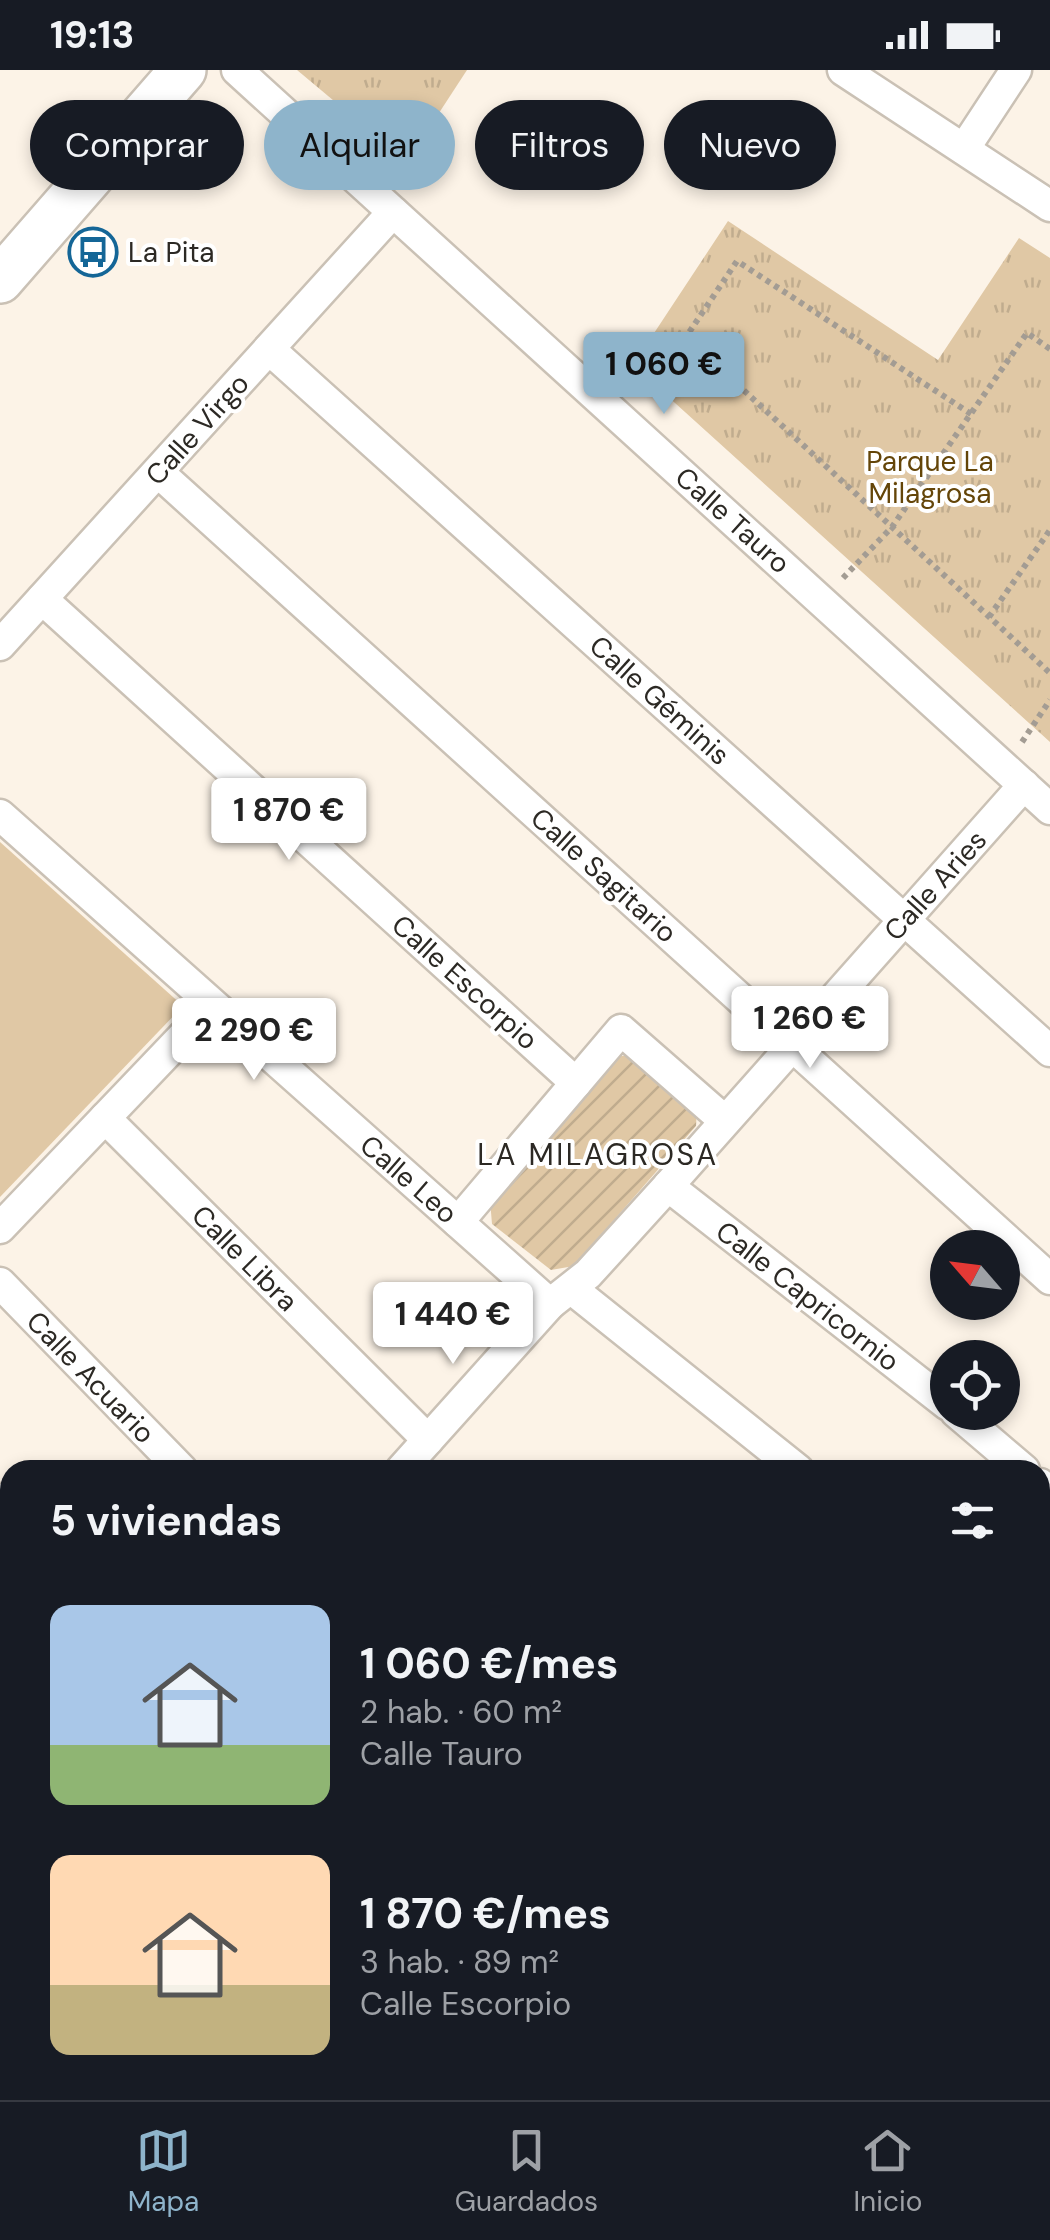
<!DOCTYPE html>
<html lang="es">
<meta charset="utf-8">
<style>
body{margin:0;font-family:"DM Sans",sans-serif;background:#242831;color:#f1f3f6;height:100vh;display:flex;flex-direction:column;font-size:38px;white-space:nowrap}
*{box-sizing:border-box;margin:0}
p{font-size:32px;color:#9ea1a6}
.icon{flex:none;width:55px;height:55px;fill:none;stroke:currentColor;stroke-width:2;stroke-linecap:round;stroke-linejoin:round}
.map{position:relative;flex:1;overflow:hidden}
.panel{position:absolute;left:0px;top:1390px;width:1050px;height:640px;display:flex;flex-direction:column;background:#171b24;border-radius:30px 30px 0 0;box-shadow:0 5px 15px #0003}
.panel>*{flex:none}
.top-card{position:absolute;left:30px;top:30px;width:990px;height:90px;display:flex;gap:20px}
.needle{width:65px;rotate:298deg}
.buttons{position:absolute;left:930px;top:1160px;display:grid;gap:20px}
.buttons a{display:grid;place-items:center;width:90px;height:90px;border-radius:50%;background:#171b24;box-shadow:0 5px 15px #0003;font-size:50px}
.price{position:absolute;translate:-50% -85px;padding:0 22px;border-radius:10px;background:#fff;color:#222;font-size:32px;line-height:65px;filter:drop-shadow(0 2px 5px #0008)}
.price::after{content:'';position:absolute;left:50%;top:60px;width:30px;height:22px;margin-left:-15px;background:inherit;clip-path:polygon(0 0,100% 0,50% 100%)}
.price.active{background:#8eb4cb;color:#111}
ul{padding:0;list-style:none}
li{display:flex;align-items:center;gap:30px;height:250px;padding:0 50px}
li span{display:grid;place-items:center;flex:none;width:280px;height:200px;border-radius:20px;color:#555}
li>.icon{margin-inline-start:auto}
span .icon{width:120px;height:120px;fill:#fffc;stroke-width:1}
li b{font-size:42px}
h2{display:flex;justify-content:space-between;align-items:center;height:120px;padding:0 50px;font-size:42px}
.chip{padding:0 35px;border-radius:45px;background:#171b24;box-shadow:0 5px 15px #0003;font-size:35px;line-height:90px}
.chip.active{background:#8eb4cb;color:#111}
.status{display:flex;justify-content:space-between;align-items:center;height:70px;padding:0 50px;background:#171b24;direction:ltr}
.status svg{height:28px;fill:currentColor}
.menu{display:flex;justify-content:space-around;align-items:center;height:140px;border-top:2px solid #363941;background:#171b24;font-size:28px;color:#9ea1a6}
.menu a{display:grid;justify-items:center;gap:5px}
.menu .active{color:#8eb4cb}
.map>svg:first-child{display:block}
</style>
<div class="status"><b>19:13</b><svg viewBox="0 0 49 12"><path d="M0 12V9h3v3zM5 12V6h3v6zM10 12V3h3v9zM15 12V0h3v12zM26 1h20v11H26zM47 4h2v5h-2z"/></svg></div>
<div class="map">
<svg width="1050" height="2030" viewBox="0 0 1050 2030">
<defs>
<pattern id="park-tufts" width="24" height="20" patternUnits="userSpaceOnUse" patternTransform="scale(2.5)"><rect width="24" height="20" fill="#e0c8a5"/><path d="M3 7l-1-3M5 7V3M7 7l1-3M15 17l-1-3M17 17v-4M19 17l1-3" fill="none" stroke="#c0ac8e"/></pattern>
<pattern id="garden-furrows" width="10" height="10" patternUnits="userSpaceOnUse" patternTransform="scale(2.5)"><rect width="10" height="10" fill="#e0c8a5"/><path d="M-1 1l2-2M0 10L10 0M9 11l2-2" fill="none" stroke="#c0ac8e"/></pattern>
</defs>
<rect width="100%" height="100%" fill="#fcf3e7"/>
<g fill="url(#park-tufts)">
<path d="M297,0H467L407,92Z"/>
<path d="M728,151L938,290L1019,168L1050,188V672L633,295Z"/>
<path d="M0,1429L10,1438V1584L0,1577Z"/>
</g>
<path fill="url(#garden-furrows)" d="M636,984L697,1037L696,1056L574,1196L551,1200L492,1154L490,1130L615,987Z"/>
<path fill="#e0c8a5" d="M0,772L183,936L0,1127Z"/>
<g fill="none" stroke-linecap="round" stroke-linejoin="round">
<g stroke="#cac1b5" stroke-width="35">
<g id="street">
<path d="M237,0L1050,739"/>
<path d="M843,0L1050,136"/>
<path d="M964,79L1016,0"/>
<path d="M269,279L1050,981"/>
<path d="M158,402L1050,1209"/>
<path d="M42,529L576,1013"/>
<path d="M0,575L393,142"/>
<path d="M0,745L550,1234"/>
<path d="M105,1048L428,1370"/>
<path d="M668,1116L948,1335"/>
<path d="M458,1152L621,960L725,1051"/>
<path d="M0,1158L212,936"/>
<path d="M0,1213L182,1400"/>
<path d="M572,1219L798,1400"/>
<path d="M956,1342L1024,1400"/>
<path d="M401,1400L550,1234L588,1204L668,1116L1024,715"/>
<path d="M1040,1414L1050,1422"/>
<path d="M0,1429L10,1438"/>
<path d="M0,1577L10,1584"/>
<path d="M1040,1594L1050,1602"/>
<path d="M0,1726L10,1713"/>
<path d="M0,1775L10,1782"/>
<path d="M1040,1899L1050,1907"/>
<path d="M0,1909L10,1896"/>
<path d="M325,2020L338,2030"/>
<path d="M617,2020L630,2030"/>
<path d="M136,2030L144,2020"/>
<path d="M703,2030L719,2020"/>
</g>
</g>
<g stroke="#cac1b5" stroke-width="50">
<g id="secondary">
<path d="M0,210L183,0"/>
<path d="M1045,2030L1050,2027"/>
</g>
</g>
<g stroke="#a39c93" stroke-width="6" stroke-dasharray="5 5" stroke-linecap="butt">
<path d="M971,344L737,191L686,267L1050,603"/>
<path d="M843,508L892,457L1027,263L1050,279"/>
<path d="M989,547L1050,460"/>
<path d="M1022,672L1050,630"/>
</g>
<use href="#street" stroke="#fff" stroke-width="30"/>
<use href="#secondary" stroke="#fff" stroke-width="45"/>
</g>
<defs>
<g id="bus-ring" transform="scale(2.5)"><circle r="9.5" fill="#fff" stroke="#146697" stroke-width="1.5"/><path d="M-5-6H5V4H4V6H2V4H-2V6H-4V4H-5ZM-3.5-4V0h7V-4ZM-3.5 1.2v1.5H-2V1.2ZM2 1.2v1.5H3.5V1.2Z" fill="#146697"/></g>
</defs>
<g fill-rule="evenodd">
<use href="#bus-ring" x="93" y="182"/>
</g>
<g text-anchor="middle" stroke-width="8" stroke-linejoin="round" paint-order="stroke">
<g font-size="28" fill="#2c2924" stroke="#fff" text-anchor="start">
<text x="128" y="192">La Pita</text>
</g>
<g font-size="28" fill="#2c2924" stroke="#fff">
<text transform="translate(197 359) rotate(-48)" y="10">Calle Virgo</text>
<text transform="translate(733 450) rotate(42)" y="10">Calle Tauro</text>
<text transform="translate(660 630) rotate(42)" y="10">Calle Géminis</text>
<text transform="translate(604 805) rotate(42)" y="10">Calle Sagitario</text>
<text transform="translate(935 815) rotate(-48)" y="10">Calle Aries</text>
<text transform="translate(465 912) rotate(42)" y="10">Calle Escorpio</text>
<text transform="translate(409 1109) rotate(41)" y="10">Calle Leo</text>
<text transform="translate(245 1188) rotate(45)" y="10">Calle Libra</text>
<text transform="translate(808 1226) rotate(38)" y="10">Calle Capricornio</text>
<text transform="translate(91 1307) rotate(46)" y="10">Calle Acuario</text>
</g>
<g font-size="28" fill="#644508" stroke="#fff">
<text x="930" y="401">Parque La<tspan x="930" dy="32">Milagrosa</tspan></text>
</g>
<g font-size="30" letter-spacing="2.5" fill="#2c2924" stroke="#fff">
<text x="598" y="1095">LA MILAGROSA</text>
</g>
</g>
</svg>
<div class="buttons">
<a><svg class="needle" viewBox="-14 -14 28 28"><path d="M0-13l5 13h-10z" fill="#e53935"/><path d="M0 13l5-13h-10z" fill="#9ea1a6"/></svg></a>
<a><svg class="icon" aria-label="locate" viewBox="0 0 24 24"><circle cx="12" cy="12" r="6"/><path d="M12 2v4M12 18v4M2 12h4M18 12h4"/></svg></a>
</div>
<b class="price active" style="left:664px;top:347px">1 060 €</b>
<b class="price" style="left:289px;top:793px">1 870 €</b>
<b class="price" style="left:810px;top:1001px">1 260 €</b>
<b class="price" style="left:254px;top:1013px">2 290 €</b>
<b class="price" style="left:453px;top:1297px">1 440 €</b>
<div class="top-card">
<a class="chip">Comprar</a>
<a class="chip active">Alquilar</a>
<a class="chip">Filtros</a>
<a class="chip">Nuevo</a>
</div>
<section class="panel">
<h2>5 viviendas<svg class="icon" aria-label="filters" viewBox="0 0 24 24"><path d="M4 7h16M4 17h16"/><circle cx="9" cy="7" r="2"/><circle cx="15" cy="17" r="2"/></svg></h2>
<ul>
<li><span style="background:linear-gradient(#a9c7e8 70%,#8fb573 0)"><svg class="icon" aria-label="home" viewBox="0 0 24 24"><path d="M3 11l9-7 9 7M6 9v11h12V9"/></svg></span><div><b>1 060 €/mes</b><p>2 hab. · 60 m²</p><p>Calle Tauro</p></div></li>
<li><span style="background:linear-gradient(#ffd9b3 65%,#c2b280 0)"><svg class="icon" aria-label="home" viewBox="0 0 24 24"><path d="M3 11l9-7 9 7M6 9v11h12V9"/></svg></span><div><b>1 870 €/mes</b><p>3 hab. · 89 m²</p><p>Calle Escorpio</p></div></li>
</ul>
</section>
</div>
<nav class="menu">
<a class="active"><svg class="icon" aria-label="map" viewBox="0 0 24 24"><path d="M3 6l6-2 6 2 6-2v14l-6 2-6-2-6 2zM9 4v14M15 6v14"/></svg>Mapa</a>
<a><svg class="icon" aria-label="saved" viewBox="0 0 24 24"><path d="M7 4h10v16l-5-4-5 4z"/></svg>Guardados</a>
<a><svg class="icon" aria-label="home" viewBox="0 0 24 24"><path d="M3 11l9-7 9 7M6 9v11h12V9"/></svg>Inicio</a>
</nav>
